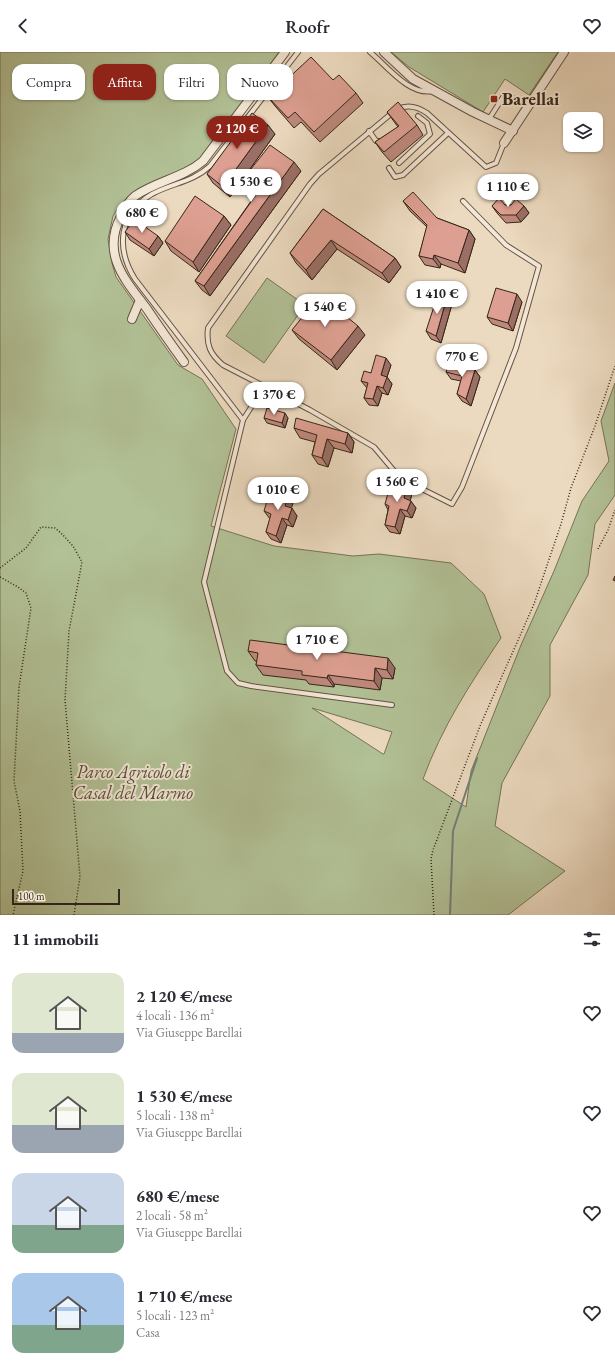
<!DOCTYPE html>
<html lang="it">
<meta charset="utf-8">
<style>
body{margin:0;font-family:"EB Garamond",serif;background:#f2f2f3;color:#2b2b33;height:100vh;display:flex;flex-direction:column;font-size:15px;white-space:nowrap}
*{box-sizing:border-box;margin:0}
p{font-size:13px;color:#7c7c81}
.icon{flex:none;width:22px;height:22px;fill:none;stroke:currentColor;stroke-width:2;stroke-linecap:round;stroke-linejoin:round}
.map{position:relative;height:863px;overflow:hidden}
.details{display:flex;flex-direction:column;background:#fff;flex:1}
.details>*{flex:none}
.banner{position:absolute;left:12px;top:12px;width:400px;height:36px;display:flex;gap:8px}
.tools{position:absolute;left:563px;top:60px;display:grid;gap:8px}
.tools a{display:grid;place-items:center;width:40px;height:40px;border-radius:8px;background:#fff;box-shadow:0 1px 3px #0004;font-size:20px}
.scale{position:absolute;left:12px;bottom:10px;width:108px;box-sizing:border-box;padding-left:4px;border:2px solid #362618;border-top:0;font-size:11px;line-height:14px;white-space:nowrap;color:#362618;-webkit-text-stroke:3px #f3e7d6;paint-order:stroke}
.price{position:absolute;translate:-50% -34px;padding:0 9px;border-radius:14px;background:#fff;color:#222;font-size:13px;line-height:26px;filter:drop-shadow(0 1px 2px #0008)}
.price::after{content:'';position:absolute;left:50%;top:24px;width:12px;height:9px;margin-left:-6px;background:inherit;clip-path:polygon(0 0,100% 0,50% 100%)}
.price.on{background:#8f2418;color:#fff}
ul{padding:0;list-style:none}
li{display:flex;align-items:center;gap:12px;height:100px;padding:0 12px}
li span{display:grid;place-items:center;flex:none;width:112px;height:80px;border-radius:12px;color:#555}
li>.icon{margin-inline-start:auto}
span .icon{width:48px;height:48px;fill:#fffc;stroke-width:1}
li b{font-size:17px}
h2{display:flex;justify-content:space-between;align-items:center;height:48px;padding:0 12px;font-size:17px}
.chip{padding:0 14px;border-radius:12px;background:#fff;box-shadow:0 1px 3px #0004;font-size:14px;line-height:36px}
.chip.on{background:#8f2418;color:#fff}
header{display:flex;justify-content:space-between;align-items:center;height:52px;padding:0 12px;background:#fff;font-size:18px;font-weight:600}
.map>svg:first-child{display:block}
</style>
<header><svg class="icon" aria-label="back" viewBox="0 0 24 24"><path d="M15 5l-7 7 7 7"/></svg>Roofr<svg class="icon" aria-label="heart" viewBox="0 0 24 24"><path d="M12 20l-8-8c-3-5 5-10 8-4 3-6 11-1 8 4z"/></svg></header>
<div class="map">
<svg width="615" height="863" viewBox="0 0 615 863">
<rect width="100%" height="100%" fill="#ecdac0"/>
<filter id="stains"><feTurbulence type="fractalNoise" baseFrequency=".005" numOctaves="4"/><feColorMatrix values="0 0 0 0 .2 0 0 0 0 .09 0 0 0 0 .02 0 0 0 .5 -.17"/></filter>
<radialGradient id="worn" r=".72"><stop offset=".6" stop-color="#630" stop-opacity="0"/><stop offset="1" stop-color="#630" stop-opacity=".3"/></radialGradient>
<g fill="#b2c196" stroke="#747457" fill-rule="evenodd">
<path d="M0,0H279L200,108L177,121L130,143L120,153L113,164L108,187L112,211L116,225L178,313L202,327L236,377L211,474L274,494L353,504L379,502L451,511L484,542L501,586C470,632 442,675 423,727L466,755L471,719L521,593L554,519L582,449L609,409L601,369L615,331V443L595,472L588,523L550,593V644L502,731L495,774L565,819L508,863H0ZM312,656L392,680L384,702H383Z"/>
<path d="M391,0H558L529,43L505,27L483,60L409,15Z"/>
<path d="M267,226L305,253L264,311L226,284Z"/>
</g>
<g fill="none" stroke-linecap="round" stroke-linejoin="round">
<path stroke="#747e7a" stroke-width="2" d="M450,863L453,779L477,706"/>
<g stroke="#645342" stroke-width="6">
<g id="lane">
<path d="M298,0L210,114C193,130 172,131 152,142C118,162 116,197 135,227L243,368L204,530L227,619L238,631L251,634L392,653"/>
<path d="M370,0C387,14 409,44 433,39"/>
<path d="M398,57C408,52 418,55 427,61L486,115L496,111L504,91"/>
<path d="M392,61L319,122L310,132L208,276C206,293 210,302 223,313L310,358L374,395L400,426L452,452L462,435L516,296L539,214L506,193L463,149"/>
<path d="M489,67L505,42L528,54"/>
<path d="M369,79L376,89H381"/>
<path d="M399,111L430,82L427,71L418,64"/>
<path d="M389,116L395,125L403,123L448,81"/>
<path d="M243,368L255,349L261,333"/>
</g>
</g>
<g stroke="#645342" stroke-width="10">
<g id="street">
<path d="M384,0L413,27L473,60L513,79"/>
<path d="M504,91L564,0"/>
<path d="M132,267L140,248"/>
<path d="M184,310C171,292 159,275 147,257C125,228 101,202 121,164C124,157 129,149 135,144C156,129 183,126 203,109L285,0"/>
</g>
</g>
<g stroke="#362618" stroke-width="1.5" stroke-dasharray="1 2" stroke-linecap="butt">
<path d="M598,497L608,478L615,458"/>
<path d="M0,516L26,496L41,475L55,476L61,481L73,494L82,510L69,579L65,648L80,825L74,863"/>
<path d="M0,525L18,535L26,541L31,556L19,635L14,729L20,759L23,819L13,863"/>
<path d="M434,863L431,807L433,798L480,674L534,552L561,472L571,436L595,374L615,314"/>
</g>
<use href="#lane" stroke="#f3e7d6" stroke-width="4"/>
<use href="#street" stroke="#f3e7d6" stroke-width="8"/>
</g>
<g fill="#be897d" stroke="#362618">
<path d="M333,28L356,41L363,51L320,90L301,70L294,76L275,54L268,45Z"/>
<path d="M387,60L417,73L423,83L391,110L382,100L375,90L398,75Z"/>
<path d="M275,82L230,145L213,131L207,122Z"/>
<path d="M301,119L210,244L202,238L195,229L256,142L250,137L243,127Z"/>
<path d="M403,149L437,166L469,178L475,187L465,221L441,212L440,216L425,213L419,204L427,175L410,159Z"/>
<path d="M505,153L524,154L529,161L521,170L506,171L497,161L492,154Z"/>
<path d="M323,157L395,206L401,215L389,231L337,197L312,228L296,211L290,201Z"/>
<path d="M224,164L231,173L199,220L171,199L165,189Z"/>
<path d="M125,180L158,184L163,191L154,204L130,188Z"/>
<path d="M522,250L513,279L492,272L487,265Z"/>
<path d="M452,252L441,291L431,287L426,279Z"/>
<path d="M292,278L365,283L337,318L299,287Z"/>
<path d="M391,313L387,325L392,332L388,343L382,341L378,354L369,353L364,346L367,336L361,329L371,321Z"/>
<path d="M475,318L480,325L471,354L462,349L457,342L461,329L451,327L446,320Z"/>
<path d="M264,366H288L285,376L267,371Z"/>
<path d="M294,376L348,381L354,390L352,401L334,396L328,415L318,412L312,403L315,390L300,386Z"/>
<path d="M290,437L295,444L291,456L297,464L293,475L287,473L281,491L271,487L266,480L270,467L264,459L274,451Z"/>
<path d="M413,437L410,449L416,456L412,466L405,464L400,482L390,480L385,473L388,458L385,452L393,443Z"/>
<path d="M248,599L395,616L393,627L382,626L380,638L334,632V635L309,632L306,628L263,623L256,613L257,609H255Z"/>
</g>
<g fill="#9b6f66" stroke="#362618">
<path d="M268,73L275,82L230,145L223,135Z"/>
<path d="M294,110L301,119L210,244L204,234Z"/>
<path d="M524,154L529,161L521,170L516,163Z"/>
<path d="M224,164L231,173L199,220L193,210Z"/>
<path d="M469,178L475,187L465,221L458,211Z"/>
<path d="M158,184L163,191L154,204L149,197Z"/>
<path d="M331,188L337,197L312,228L306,218Z"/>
<path d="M434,203L441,212L440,216L433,207Z"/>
<path d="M395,206L401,215L389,231L382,221Z"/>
<path d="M517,242L522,250L513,279L508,271Z"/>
<path d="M447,245L452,252L441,291L436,284Z"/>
<path d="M358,274L365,283L337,318L331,308Z"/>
<path d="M386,306L391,313L387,325L392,332L388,343L383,336L381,323Z"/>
<path d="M475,318L480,325L471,354L466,347Z"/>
<path d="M377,334L382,341L378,354L373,347Z"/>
<path d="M285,361L288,366L285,376L282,371Z"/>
<path d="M348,381L354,390L352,401L345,392Z"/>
<path d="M327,387L334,396L328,415L322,406Z"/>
<path d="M408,429L413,437L409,454L404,446Z"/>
<path d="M290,437L295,444L290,461L285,454Z"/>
<path d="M411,449L416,456L412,466L407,459Z"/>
<path d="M292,456L297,464L293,475L288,468Z"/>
<path d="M400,457L405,464L400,482L395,475Z"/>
<path d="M282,466L287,473L281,491L276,484Z"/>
<path d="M388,606L395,616L393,627L387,618Z"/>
<path d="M375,616L382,626L380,638L374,629Z"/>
<path d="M328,623L334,632V635L327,626Z"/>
</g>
<g fill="#dd9f91" stroke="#362618">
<path d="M311,5L333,28L339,23L356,41L314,80L295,60L288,66L268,45Z"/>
<path d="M398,50L417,73L384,100L375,90L399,74L387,60Z"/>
<path d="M252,61L268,73L223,135L207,122Z"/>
<path d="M270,93L294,110L204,234L195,229L258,140L243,127Z"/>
<path d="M413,140L437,166L469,178L458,211L434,203L433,207L419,204L427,173L403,149Z"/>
<path d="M195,144L224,164L193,210L165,189Z"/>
<path d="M499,146L505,153H511L516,147L524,154L516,163H501L492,154Z"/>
<path d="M323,157L395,206L382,221L331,188L306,218L290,201Z"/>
<path d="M134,167L158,184L149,197L125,180Z"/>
<path d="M496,236L517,242L508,271L487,265Z"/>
<path d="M438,242L447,245L436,284L426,279Z"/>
<path d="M320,243L358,274L331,308L292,278Z"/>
<path d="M376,303L386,306L381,323L387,325L383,336L377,334L373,347L364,346L368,331L361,329L364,319L371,321Z"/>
<path d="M449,311L475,318L466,347L457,342L462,324L446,320Z"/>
<path d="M267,356L285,361L282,371L264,366Z"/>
<path d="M296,366L348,381L345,392L327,387L322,406L312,403L317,383L294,376Z"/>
<path d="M398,426L408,429L404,446L411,449L407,459L400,457L395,475L385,473L389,454L385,452L388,441L393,443Z"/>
<path d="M279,434L290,437L285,454L292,456L288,468L282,466L276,484L266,480L271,462L264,459L267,449L274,451Z"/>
<path d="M615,524V529L613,528Z"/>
<path d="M250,588L388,606L387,618L375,616L374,629L328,623L327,626L302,623V619L256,613L258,601L248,599Z"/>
</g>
<rect fill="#8f2418" stroke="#f3e7d6" stroke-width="1.5" x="490" y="43" width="8" height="8" rx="2"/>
<g text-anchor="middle" stroke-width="4" stroke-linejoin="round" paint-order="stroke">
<g font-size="18" font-weight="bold" fill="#362618" stroke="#f3e7d6" text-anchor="start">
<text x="502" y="53">Barellai</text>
</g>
<g font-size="18" font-style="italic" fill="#554d38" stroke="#f3e7d6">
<text x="133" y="726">Parco Agricolo di<tspan x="133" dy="21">Casal del Marmo</tspan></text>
</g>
</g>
<rect width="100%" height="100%" filter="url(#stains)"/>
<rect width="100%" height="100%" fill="url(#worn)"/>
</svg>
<div class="tools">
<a><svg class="icon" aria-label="layers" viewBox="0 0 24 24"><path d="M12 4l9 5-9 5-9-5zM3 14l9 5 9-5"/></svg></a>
</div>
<div class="scale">100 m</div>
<b class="price on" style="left:237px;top:98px">2 120 €</b>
<b class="price" style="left:251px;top:151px">1 530 €</b>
<b class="price" style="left:508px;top:156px">1 110 €</b>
<b class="price" style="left:142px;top:182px">680 €</b>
<b class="price" style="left:437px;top:263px">1 410 €</b>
<b class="price" style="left:325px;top:276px">1 540 €</b>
<b class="price" style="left:462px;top:326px">770 €</b>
<b class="price" style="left:274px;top:364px">1 370 €</b>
<b class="price" style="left:397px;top:451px">1 560 €</b>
<b class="price" style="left:278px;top:459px">1 010 €</b>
<b class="price" style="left:317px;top:609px">1 710 €</b>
<div class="banner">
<a class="chip">Compra</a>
<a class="chip on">Affitta</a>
<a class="chip">Filtri</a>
<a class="chip">Nuovo</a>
</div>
</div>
<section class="details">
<h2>11 immobili<svg class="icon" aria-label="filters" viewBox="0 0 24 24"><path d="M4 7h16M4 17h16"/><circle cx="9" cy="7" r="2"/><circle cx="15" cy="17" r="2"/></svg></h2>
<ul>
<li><span style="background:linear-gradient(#dfe7d0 75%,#9aa5b1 0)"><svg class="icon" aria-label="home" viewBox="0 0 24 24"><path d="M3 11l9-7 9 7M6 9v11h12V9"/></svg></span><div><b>2 120 €/mese</b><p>4 locali · 136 m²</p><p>Via Giuseppe Barellai</p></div><svg class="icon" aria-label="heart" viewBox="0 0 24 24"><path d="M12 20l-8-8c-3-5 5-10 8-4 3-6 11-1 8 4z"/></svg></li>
<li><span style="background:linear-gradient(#dfe7d0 65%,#9aa5b1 0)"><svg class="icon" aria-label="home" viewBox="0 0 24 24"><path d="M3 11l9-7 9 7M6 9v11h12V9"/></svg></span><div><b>1 530 €/mese</b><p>5 locali · 138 m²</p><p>Via Giuseppe Barellai</p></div><svg class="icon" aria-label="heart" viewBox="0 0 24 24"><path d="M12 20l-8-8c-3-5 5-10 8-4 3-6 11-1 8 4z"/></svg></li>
<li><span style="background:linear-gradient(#c9d6e8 65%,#7fa58c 0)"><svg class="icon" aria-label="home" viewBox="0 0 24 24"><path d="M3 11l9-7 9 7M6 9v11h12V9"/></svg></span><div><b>680 €/mese</b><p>2 locali · 58 m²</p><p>Via Giuseppe Barellai</p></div><svg class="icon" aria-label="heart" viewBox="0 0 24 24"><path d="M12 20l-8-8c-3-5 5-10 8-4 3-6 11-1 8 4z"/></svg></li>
<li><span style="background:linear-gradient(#a9c7e8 65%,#7fa58c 0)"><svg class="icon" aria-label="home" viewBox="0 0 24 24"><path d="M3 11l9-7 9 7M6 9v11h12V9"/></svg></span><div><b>1 710 €/mese</b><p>5 locali · 123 m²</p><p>Casa</p></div><svg class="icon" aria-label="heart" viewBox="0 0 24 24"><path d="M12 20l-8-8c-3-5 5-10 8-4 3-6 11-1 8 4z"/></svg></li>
</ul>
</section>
